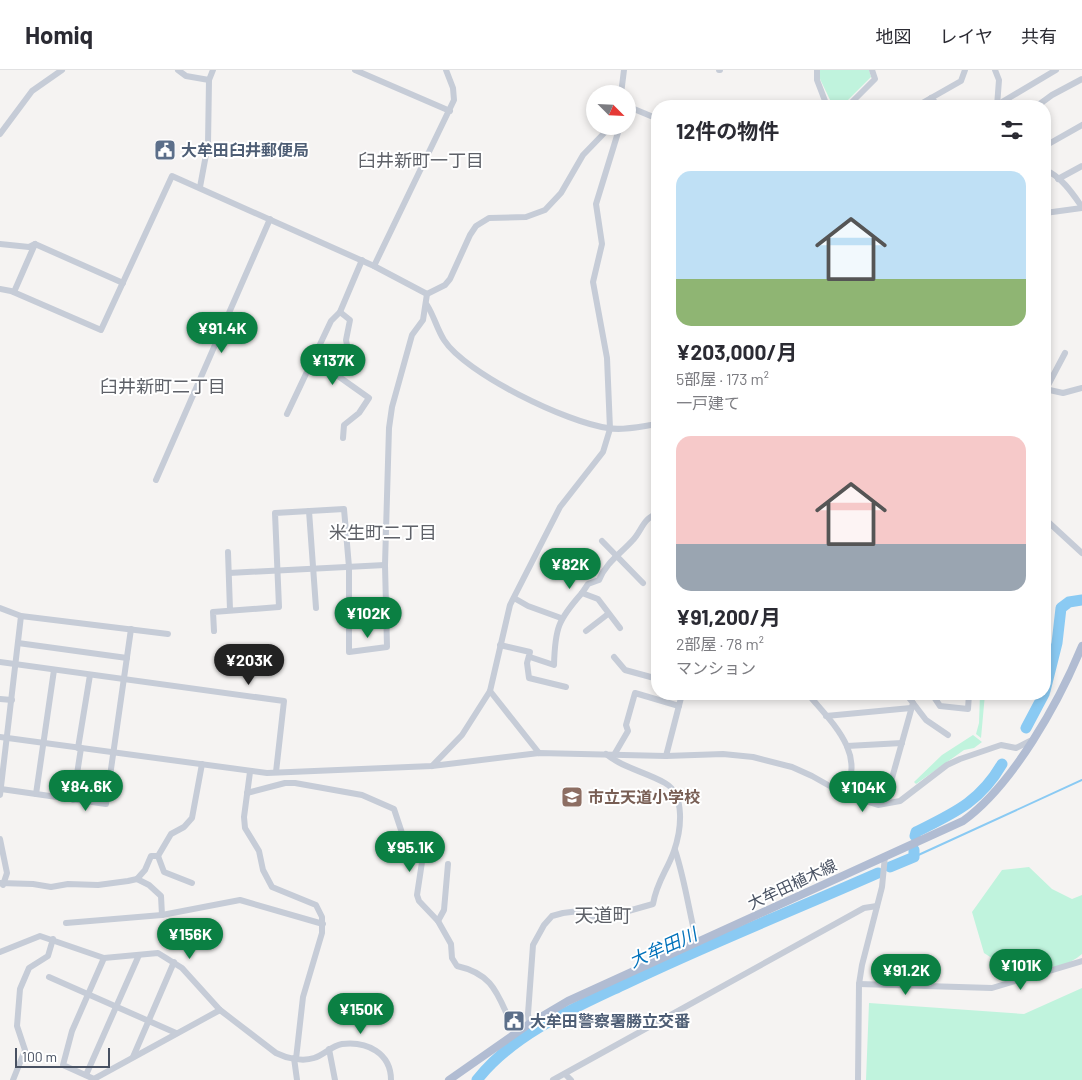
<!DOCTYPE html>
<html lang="ja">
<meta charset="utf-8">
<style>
body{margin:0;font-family:Barlow,"Noto Sans JP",sans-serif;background:#f7f7f7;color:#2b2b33;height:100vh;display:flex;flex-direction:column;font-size:19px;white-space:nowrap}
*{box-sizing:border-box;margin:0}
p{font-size:16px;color:#7c7c81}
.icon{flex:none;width:28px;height:28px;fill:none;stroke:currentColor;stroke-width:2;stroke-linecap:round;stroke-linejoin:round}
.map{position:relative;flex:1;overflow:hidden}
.side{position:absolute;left:651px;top:30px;width:400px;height:600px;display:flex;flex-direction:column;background:#fff;border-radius:20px;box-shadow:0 2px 8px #0003}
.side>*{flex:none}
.needle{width:32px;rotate:114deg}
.buttons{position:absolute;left:586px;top:15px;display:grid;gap:10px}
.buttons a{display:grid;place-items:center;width:50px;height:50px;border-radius:50%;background:#fff;box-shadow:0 2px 8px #0003;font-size:25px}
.scale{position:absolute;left:15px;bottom:12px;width:95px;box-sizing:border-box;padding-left:5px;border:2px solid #485162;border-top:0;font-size:14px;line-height:18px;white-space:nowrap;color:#485162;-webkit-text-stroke:4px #fff;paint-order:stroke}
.price{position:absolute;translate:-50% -42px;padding:0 11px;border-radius:18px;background:#0b8043;color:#fff;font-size:16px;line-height:32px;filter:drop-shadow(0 1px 2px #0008)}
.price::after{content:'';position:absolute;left:50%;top:30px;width:15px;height:11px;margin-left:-8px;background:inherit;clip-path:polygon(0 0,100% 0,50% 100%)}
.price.active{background:#222;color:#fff}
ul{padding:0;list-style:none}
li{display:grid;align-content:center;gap:10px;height:265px;padding:0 25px}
li span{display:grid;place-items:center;height:155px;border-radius:15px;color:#555}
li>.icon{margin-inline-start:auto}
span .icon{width:90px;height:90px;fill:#fffc;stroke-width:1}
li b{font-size:21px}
h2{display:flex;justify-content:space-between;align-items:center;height:60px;padding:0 25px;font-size:21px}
header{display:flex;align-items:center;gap:30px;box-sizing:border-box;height:70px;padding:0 25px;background:#fff;border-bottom:1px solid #e1e1e2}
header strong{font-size:24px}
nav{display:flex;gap:28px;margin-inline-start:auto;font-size:18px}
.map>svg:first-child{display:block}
</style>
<header>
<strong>Homiq</strong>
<nav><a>地図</a><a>レイヤ</a><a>共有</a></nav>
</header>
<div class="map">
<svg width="1082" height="1010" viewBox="0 0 1082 1010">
<rect width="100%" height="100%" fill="#f5f3f2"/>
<g fill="#c0f3dd">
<path d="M820,0H869L871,7L842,36H833L819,7Z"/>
<path d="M980,624H985L981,668L976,664L979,653Z"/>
<path d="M973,665L982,672L974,678L964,680L916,714L914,712L942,685Z"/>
<path d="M1029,797L1052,819L1072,829L1082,825V884C1066,898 1036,906 1015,901C1005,899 993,888 984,883L972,842L1002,800Z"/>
<path d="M1082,918V1010H866L869,933L1024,944Z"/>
</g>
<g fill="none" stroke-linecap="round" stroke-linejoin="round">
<path stroke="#8acaf3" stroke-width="2" d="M914,787L1082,710"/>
<g stroke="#8acaf3" stroke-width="11">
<path d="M1045,621L1057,573L1061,538L1069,532L1082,530"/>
<path d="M1026,658L1044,624"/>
<path d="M915,766L916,762C954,743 980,732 1002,694"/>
<path d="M890,797L914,787V780"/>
<path d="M477,1010C513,964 574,938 625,914C708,874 794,840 878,803"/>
</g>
<g stroke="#c6ccd7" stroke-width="6">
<path d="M178,0L186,6L209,10"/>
<path d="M355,0L450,41"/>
<path d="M719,0H720"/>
<path d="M817,0V10L827,36"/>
<path d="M995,0L999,10L997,36"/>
<path d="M621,24L624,0"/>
<path d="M931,28L939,36"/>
<path d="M997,35L1056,0"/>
<path d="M848,36L875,9L872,0"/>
<path d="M917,36L961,11L965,0"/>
<path d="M1037,36L1052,25L1082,9"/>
<path d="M628,40L634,39L658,49"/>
<path d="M0,64L32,21L62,0"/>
<path d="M1045,76L1082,55"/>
<path d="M1045,100C1061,106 1073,124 1082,137"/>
<path d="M1058,109L1082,96"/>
<path d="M200,117L208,74L209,10L213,0"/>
<path d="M1045,143L1082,138"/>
<path d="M0,174L29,177L35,174"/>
<path d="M374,196L454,30L453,18L446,0"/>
<path d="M0,219L11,221L101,260L172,106L374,196L427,224"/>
<path d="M14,222L35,174L123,213"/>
<path d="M427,224L445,215L450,209L470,165L476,156L489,148L526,147L545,140L561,123L583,85L611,56"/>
<path d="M427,235C434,246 437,259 444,270C466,304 568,353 608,358C623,361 642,356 658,354"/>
<path d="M340,242L350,250L346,270L350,290L338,306L369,328L359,343L344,355L343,368"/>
<path d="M1045,319L1063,323L1082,318"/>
<path d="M1046,319L1065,283"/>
<path d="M287,344L331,251L340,242L362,190"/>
<path d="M156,410L270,149"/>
<path d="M309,441L316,538"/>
<path d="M1045,449L1082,483"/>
<path d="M602,471L643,513"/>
<path d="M228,482L230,540"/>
<path d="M229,503L385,495"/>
<path d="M582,523L588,514L599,510C606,493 619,485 632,471C642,461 642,449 658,443"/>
<path d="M514,528L528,536L561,548"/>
<path d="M0,538L21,546L168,564"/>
<path d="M214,561L213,542L279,537L275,443L344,439L349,497V582L387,577L385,495L389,358L392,337L412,265L423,250L427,224"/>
<path d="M586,561L608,544"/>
<path d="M18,573L127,588"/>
<path d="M500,575L530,582L527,593L529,608L566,617"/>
<path d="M530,587L554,595C555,558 558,550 582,523L598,529L620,558"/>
<path d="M614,587L625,600L658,609"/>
<path d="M0,592L284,631L276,702"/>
<path d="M490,621L539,683"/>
<path d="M808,624C833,654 867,684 844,724"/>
<path d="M932,624L940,636L968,639L969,624"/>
<path d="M0,629L12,630"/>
<path d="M913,633L926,650L948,665"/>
<path d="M826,646L911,638"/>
<path d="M0,667L267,703L432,696L539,683L666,686L723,684L753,687L792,697L812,706L844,724L878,735L900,731L947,695L960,689L1001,675L1016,678L1030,671"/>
<path d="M847,676L902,673"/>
<path d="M78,678L90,605"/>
<path d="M614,685L628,661L626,655L635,623L679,636"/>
<path d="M666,686L682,624"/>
<path d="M432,696L462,665L490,621L510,535L560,437L603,382L610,359L607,288L593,212L602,174L596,134L620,56"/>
<path d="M250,702L244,747L245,758L259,781L263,800L272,817L316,835L322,847V863L303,927L296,989"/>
<path d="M1,719L106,734L131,559"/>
<path d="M247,723L285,713H295L362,725L394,739L405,772L417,781L422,792L417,825L419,831L438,851L451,874L452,888L457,896C498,905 498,930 516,963"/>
<path d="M36,724L54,600"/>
<path d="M0,725L21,546"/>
<path d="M73,730L81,678"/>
<path d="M885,733L913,633L906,624"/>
<path d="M0,769L7,803L3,815"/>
<path d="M675,780C685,810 689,842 697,873"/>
<path d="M158,786L164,802L192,813"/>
<path d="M137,809L149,815L161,826L162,845"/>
<path d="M0,813L33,814L51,817L68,814L98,815L128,811L137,809L145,800L151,786H158L171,764L184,757L192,748L202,694"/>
<path d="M438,851L444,840L448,794"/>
<path d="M66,853L162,845L240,830L323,854"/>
<path d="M0,882L40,866L104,888L158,883L182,898L220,940L276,983C286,988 302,992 314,988C324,985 331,976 342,974C367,971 391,983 391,1010"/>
<path d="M104,888L72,961L63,995L94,1009L220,940"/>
<path d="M49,907L176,963"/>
<path d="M859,914L992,918L1082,891"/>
<path d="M529,954L528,944L533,875L544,855L552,846L563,843L579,841L600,849L653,834C657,811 667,801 674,781C681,761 686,725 665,713C646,702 623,698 606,684"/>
<path d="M329,979L335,1010"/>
<path d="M133,987L174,892"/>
<path d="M294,988L297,1010"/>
<path d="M565,1004L571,1010"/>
<path d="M86,1005L139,885"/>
<path d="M13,1010L25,980L17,956L20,919L29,898L48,886L53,869"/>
<path d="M553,1010L864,838L877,836"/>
<path d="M858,1010L859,914L862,895L882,817L885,786"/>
</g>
<path stroke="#b1bcd2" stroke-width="8" d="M449,1010L529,954L568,931L963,751C1013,715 1059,632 1082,576"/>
</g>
<defs>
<g id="civic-square" transform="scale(1.125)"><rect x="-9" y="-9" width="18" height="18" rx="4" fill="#5c6f8a" stroke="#fff"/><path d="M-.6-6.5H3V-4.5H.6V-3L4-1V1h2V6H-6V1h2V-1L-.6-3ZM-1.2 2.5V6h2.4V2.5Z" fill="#fff"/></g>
<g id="school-square" transform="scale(1.125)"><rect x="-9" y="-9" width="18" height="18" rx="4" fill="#8d6e63" stroke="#fff"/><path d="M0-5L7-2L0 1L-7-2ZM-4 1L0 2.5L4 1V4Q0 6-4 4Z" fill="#fff"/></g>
</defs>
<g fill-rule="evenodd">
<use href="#civic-square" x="165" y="80"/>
<use href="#school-square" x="572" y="727"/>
<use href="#civic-square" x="514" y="951"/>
</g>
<g text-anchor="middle" stroke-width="4" stroke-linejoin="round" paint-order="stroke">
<g font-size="16" font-weight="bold" fill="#4e5e75" stroke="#fff" text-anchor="start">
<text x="181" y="86">大牟田臼井郵便局</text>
<text x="530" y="957">大牟田警察署勝立交番</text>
</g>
<g font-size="16" font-weight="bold" fill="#785e54" stroke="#fff" text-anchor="start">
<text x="588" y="733">市立天道小学校</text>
</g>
<g font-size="16" fill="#485162" stroke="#fff">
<text transform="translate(792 814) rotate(-25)" y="6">大牟田植木線</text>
</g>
<g font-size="18" fill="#5e6168" stroke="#fff">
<text x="421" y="97">臼井新町一丁目</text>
<text x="163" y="323">臼井新町二丁目</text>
<text x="383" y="469">米生町二丁目</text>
</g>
<g font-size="18" font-style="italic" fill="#0272bb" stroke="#fff">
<text transform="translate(663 878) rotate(-24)" y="6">大牟田川</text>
</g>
<g font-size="19" fill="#5e6168" stroke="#fff">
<text x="603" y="852">天道町</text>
</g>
</g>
</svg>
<div class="buttons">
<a><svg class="needle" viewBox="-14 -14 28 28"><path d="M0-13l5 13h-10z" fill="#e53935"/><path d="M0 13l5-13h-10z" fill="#7c7c81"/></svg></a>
</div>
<div class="scale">100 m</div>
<b class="price" style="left:222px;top:284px">¥91.4K</b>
<b class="price" style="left:333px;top:316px">¥137K</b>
<b class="price" style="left:570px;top:520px">¥82K</b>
<b class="price" style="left:368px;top:569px">¥102K</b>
<b class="price active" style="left:249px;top:616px">¥203K</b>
<b class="price" style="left:86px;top:742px">¥84.6K</b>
<b class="price" style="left:863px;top:743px">¥104K</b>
<b class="price" style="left:410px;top:803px">¥95.1K</b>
<b class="price" style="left:190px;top:890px">¥156K</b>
<b class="price" style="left:1021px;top:921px">¥101K</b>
<b class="price" style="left:906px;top:926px">¥91.2K</b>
<b class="price" style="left:361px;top:965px">¥150K</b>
<section class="side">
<h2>12件の物件<svg class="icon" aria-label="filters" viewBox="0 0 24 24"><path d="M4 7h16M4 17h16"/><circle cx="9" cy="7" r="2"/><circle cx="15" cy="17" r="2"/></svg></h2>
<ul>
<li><span style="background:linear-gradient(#bfe0f5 70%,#8fb573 0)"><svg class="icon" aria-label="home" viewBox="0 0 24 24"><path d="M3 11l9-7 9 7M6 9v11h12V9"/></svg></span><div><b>¥203,000/月</b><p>5部屋 · 173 m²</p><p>一戸建て</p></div></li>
<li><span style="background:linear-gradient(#f6c9c9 70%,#9aa5b1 0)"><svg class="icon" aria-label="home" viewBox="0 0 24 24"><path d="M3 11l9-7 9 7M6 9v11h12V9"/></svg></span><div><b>¥91,200/月</b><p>2部屋 · 78 m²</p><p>マンション</p></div></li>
</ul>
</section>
</div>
